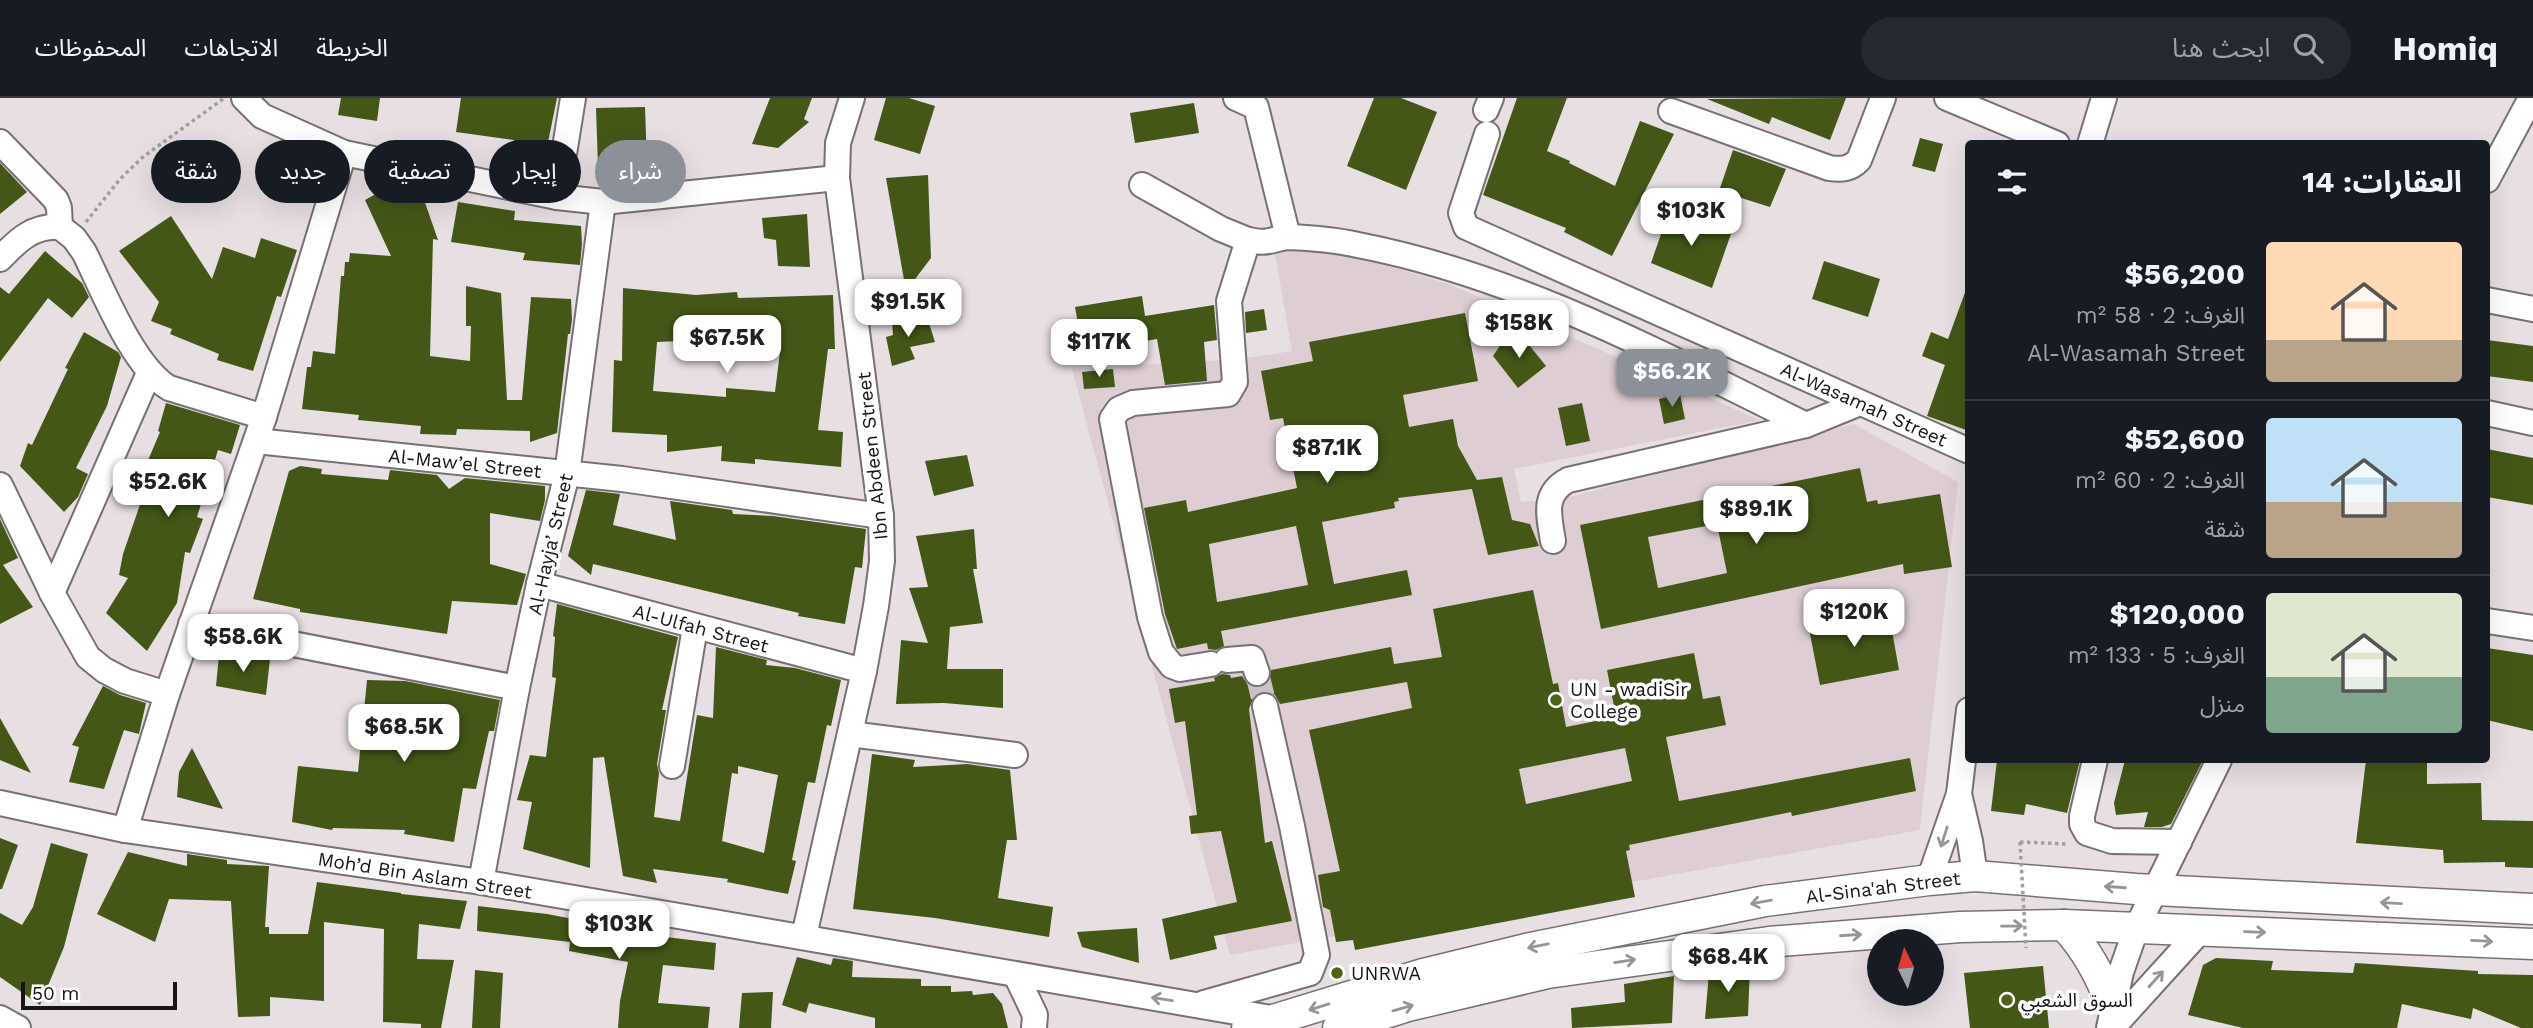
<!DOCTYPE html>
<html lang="ar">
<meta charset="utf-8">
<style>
body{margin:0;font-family:"Work Sans","Noto Sans Arabic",sans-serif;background:#242831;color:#f1f3f6;direction:rtl;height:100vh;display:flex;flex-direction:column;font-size:26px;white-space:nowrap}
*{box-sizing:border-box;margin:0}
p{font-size:23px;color:#9ea1a6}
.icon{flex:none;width:38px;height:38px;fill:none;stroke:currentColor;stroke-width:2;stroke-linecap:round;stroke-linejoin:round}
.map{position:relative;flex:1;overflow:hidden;direction:ltr}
.drawer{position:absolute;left:1965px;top:42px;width:525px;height:623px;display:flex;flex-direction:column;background:#171b24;border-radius:7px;box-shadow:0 7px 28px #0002;direction:rtl}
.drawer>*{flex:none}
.hud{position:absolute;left:21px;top:42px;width:665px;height:63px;direction:rtl;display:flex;gap:14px}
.needle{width:46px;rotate:355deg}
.buttons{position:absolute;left:1867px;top:831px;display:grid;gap:14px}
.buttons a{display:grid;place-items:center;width:77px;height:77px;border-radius:50%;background:#171b24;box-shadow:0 7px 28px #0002;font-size:35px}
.scale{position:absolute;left:21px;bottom:18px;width:156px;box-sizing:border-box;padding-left:7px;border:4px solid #171415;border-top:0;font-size:19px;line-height:24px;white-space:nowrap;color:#171415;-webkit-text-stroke:5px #fff;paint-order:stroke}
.price{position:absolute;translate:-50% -60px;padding:0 16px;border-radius:14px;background:#fff;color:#222;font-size:23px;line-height:46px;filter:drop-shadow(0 2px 4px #0008)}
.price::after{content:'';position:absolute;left:50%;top:42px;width:21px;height:16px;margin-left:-10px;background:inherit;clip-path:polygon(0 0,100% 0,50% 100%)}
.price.on{background:#8c9099;color:#fff}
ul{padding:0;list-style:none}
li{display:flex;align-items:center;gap:21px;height:175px;padding:0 28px}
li+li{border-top:2px solid #363941}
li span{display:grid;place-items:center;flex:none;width:196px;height:140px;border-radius:7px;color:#555}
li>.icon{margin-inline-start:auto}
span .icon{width:84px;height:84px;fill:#fffc;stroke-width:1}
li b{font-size:30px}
h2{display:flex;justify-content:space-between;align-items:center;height:84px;padding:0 28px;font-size:30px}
.chip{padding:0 24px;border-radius:32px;background:#171b24;box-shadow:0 7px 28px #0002;font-size:24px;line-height:63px}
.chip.on{background:#8c9099;color:#fff}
header{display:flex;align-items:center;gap:42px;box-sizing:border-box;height:98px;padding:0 35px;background:#171b24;border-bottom:2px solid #363941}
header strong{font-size:33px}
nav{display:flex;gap:38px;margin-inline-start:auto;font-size:24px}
.search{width:490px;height:63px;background:#242831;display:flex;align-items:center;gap:18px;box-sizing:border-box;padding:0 24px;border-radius:38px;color:#9ea1a6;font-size:26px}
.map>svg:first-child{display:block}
</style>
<header>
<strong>Homiq</strong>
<div class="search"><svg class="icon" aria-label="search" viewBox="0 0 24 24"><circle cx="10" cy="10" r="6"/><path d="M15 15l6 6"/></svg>ابحث هنا</div>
<nav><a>الخريطة</a><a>الاتجاهات</a><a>المحفوظات</a></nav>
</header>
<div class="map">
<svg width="2533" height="930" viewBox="0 0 2533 930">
<rect width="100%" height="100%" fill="#e8dfe2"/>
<path fill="#deced3" d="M1306,144L1449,186L1760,322L1514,371L1521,404L1565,400L1854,326L1958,384L1920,732L1230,857L1072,271L1240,261L1292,253L1275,156Z"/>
<g fill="#445717" fill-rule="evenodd">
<path d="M341,0H380L377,23L338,17Z"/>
<path d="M461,0H557L544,64L511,57L514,42L456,34Z"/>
<path d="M770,0H812L804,21L809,24L778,50L752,46Z"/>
<path d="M886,0H909L935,8L920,56L874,42Z"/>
<path d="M1374,0H1401L1437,14L1406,92L1347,68Z"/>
<path d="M1517,0H1567L1547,53L1570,63L1569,65L1615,88L1640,23L1674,36L1612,158L1564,134L1566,130L1483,97Z"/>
<path d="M1846,0L1830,42L1772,19L1769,26L1707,1Z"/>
<path d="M1194,5L1199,35L1135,45L1130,15Z"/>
<path d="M645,9L647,66L598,68L596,10Z"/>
<path d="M1920,40L1943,46L1935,74L1912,68Z"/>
<path d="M1733,52L1786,71L1770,109L1719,93Z"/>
<path d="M0,65L27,94L0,116Z"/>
<path d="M928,77L931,160L906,193L886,80Z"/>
<path d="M401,82L421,93L438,142L433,141L430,258L470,263L471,228H466V188L501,195L507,302H522L531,199L571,201L572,222L570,236H568L557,335L530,344V333L457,331L456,337L420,336L421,328L358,322L359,317L302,311L307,269H311L313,253L335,256L341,178H344L345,164H349L350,155L391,158L365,102Z"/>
<path d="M458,104L515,113L514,122L581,128L582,146L580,167L523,162L525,155L451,144Z"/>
<path d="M1670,110L1732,133L1712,190L1651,165Z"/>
<path d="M807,116L810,169L778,168L776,142L764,140L762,120Z"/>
<path d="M171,118L212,181L223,149L255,160L261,140L297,152L281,199L277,198L253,273L217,262L219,256L170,236L172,231L151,223L159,204L119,153Z"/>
<path d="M45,153L82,185L89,199L72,220L48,200L0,264V189L9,196Z"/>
<path d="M1824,163L1880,181L1868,219L1812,201Z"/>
<path d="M1967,189L1969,190V333L1927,318L1945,267L1922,258L1931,234L1948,241Z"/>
<path d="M623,190L696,197L737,194L738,200L833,197L835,251H828L818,332L843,334L841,369L755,361V366L721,363L722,348L667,354V337L612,334L614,262L622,263ZM704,242L705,249L767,244V255L780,254L775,294L726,290V299L653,293L657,244Z"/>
<path d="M1142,198L1145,218L1214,207L1217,242L1204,244L1207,283L1165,287L1157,241L1122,247L1120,235L1081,242L1075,209Z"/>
<path d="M1264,211L1267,232L1246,235L1245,214Z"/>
<path d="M1465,215L1478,283L1403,297L1409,329L1453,321L1458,348L1477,382L1502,379L1512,422L1530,426L1539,448L1488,457L1472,391L1398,400L1399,403L1394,404L1395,410L1322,424L1334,486L1407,472L1412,497L1221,533L1224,548L1216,552L1208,551L1207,545L1177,551L1165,516L1144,410L1186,402L1188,414L1297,390L1283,320L1270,322L1261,273L1313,263L1309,244ZM1296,428L1308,487L1217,504L1209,446Z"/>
<path d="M927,219L935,244L910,249L915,261L892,268L886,239L893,237L892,224Z"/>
<path d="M84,234L118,254L121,259L107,308L76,370L88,376L78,399L64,414L20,368L28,345L32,347L68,271L65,270Z"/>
<path d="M1514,239L1525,242L1546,268L1518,290L1493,258L1503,243Z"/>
<path d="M2487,242L2533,248V284L2487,278Z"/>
<path d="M1113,271L1115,289L1084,291L1082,274Z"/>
<path d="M1680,296L1685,321L1664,326L1659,301Z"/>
<path d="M166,305L240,327L231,356L218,352L197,419L203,421L190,455L185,454L177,505L147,553L106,515L128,480L119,477L123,456L146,389L138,386L160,334L158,333Z"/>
<path d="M1582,305L1590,343L1566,348L1558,310Z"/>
<path d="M2487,351L2533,360V407L2487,399Z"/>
<path d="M967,357L974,388L934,398L925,363Z"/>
<path d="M300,368L322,371L321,376L388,382L390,372L437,377L449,391L465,380L545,388V402L540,423L490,415V466L526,476L517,507L452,503L447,536L300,514V511L253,501L289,373Z"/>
<path d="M1860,370L1867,404L1877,402L1878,406L1940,396L1952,469L1904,476L1903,466L1601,531L1580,427ZM1717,426L1727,475L1658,490L1648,439Z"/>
<path d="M586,392L620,396L613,427L676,442L670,403L732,412L733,416L773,418L866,431L862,470L855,469L845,526L798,518L799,515L593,466L591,477L568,458Z"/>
<path d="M0,421L18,460L3,467L33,509L0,526Z"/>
<path d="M974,431L977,471H973L983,525L950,529L947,571H1003V610L944,605L896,606L901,542L928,545L909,490L928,489L916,438Z"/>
<path d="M1533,492L1553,586L1558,585L1566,629L1616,619L1607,572L1694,555L1703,601L1720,598L1726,627L1666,639L1679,703L1910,660L1916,693L1792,718L1791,714L1629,747L1630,752L1626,753L1635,799L1355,852L1353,842L1336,844L1330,812L1323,809L1318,777L1340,773L1309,632L1412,610L1407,584L1280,606L1275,597L1269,594H1261L1254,598L1249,611L1265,745L1272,743L1292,823L1214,838L1217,851L1170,862L1162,821L1237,804L1221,733L1191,736L1189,718L1197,717L1185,623L1175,625L1169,591L1215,583L1214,580L1222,576L1230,577L1231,580L1242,578L1248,587L1261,589L1269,584L1271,572L1391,549L1394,566L1442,559L1433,511ZM1625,650L1632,683L1526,706L1519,671Z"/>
<path d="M557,506L678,539L662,612H666L657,666L659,675L654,719L680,723L697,617L713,620L716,549L767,562L766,567L795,570L841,582L831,628L827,627L815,685L808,684L792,762L796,763L788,796L727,784L728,781L653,771L657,785L623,778L604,659L593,660L590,770L523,751L532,704L517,702L530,657L546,659L556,580L552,579L555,539L553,538ZM738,668L778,677L764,755L722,743L732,675L738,676Z"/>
<path d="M1889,516L1899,572L1820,587L1809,531Z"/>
<path d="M2487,550L2533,557V633L2487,622Z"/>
<path d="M219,557L270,561L266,597L216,588Z"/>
<path d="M367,582L405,583L500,602L494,633H489L476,691L463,690L454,744L404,736L405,732L333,730L332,732L292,724L298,668L358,674Z"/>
<path d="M103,588L120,597L146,605L139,636L124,632L104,691L69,684L79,649L72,647Z"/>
<path d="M0,620L31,675L0,662Z"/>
<path d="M192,650L223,711L177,699L179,674Z"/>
<path d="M872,656L915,662L913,669L967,666L1010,672L1017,742H1007L998,800L1053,809L1049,839L935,820L853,811Z"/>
<path d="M1997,662H2080L2067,715L2026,706L2024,717L1991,713Z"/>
<path d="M2125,662L2170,664V662H2203L2171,726L2162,729H2144L2148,714L2116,717L2114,705Z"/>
<path d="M2366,662H2427V686L2481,685L2482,722L2533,723V770L2505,769V764L2444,765L2443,752L2356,745Z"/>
<path d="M0,740L18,747L2,791H0Z"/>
<path d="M51,745L88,756L64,849L40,907L0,879V815L22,827L33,809Z"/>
<path d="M128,754L187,768V756L227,762V766L269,768L265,829H269V836H308L317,784L401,795V796L467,803L460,831L419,826L417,861L454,862L441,930H421V926L383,924L384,831L324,824V903L270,899V918L238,919L231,803L169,801L155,844L97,816Z"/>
<path d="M478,808L547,816L625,831L624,834L716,845L714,872L663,867L658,905L710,909L708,930H618L620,903L628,864L569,853L570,844L477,833Z"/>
<path d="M1137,830L1139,865L1082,849L1077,834Z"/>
<path d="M797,859L831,867L833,860L853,863L852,879L921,881V888H951V894L972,893L973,897L993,895L1002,906L1008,930H875V920L809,905L806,915L782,907Z"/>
<path d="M2216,860L2273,863L2271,872L2353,875L2355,865L2478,873V876L2533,877V930H2521L2473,910L2471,921L2402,906L2397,930H2243L2188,917L2203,867Z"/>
<path d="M2043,868L2049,930H1970L1964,875Z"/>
<path d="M1750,869L1748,918L1705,921L1709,875Z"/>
<path d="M475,872L503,875L500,930H472Z"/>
<path d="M1674,878L1672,925L1572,930L1571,910L1625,904L1624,886Z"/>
<path d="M773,894L771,930H739L742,895Z"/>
</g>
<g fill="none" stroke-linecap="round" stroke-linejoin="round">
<path stroke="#c9c1c3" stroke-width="24" stroke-dasharray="24 12" stroke-linecap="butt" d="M1257,575L1265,608"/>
<g stroke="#787174" stroke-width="28">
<g id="minor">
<path d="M244,0L262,18L344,55L557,99L603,104L837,80"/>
<path d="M1236,0L1256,9L1288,139"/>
<path d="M1947,0L2057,46"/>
<path d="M1486,12L1491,0"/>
<path d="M1671,13L1829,70C1842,72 1850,71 1859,62L1883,0"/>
<path d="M1487,36L1461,115L1466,129L1969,353"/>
<path d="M0,44L56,102L59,110L60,129"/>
<path d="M2090,46L2104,0"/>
<path d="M2487,82L2531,0"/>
<path d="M1142,87L1221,131L1248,142"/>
<path d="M557,99L573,0"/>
<path d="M60,129L74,140L84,154C103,192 133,269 169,290L264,319"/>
<path d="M0,161C17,143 33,127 60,129"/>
<path d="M2487,202L2533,211"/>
<path d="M2487,315L2533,325"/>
<path d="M256,343L622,381L881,418"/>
<path d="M0,387L52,495L88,559L104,572L125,583L167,596"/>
<path d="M1553,443C1549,418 1542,396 1568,382L1806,327L1860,305"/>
<path d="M539,486L864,573"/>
<path d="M52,495L149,275"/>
<path d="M2487,523L2533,530"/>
<path d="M191,526L517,590"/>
<path d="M1227,562L1252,560L1257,575"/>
<path d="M1211,566L1180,571L1172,568L1161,554L1150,519L1112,321L1119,311L1133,305L1228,296L1235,284L1229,203L1248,142C1255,143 1262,145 1269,143C1276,142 1282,139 1289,139C1312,140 1336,142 1358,147C1518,178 1662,256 1806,327"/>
<path d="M850,636L1015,657"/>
<path d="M2095,662L2082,718V726L2087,735L2112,743L2179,744"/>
<path d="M672,668L695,529"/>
<path d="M1959,696L1970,743L1975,778"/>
<path d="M0,705L125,732L481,784L1277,921"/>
<path d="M125,732L167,596L264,319L344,55"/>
<path d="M1929,782L1959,696L1969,612"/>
<path d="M481,784L517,590L539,486L567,376L603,104"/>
<path d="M804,838L864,573L876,508L882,463L881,418L837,80L838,45L852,0"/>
<path d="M1016,877L1035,917L1034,930"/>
<path d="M1204,905L1310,875L1317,857L1292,728L1265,608"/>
<path d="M0,920L18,930"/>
<path d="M2109,930L2121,874L2136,831L2219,662"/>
<path d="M2112,930L2201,832"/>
</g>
</g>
<g stroke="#787174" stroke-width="33">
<g id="major">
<path d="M2064,827C2087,852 2100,877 2112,908"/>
<path d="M1247,930L1423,876L1526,851L1765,803L1929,782L1975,778L2136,791L2533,811"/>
<path d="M1338,930L1408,908L1548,875L1769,844L1960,829L2064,827L2533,846"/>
</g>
</g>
<g stroke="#a49d9f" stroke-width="3.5" stroke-dasharray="3.5 3.5" stroke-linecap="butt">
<path d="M86,124L120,81L143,59L223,1"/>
<path d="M2020,744L2067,746"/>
</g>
<use href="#minor" stroke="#fff" stroke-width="24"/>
<use href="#major" stroke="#fff" stroke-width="30"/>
<path stroke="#a49d9f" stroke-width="3.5" stroke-dasharray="3.5 3.5" stroke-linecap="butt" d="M2020,744L2026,850"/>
</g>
<defs><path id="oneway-shaft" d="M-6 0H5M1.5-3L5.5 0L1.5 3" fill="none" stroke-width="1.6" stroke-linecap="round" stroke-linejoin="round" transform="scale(1.75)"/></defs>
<g stroke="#979596">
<use href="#oneway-shaft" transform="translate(1944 739) rotate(108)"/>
<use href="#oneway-shaft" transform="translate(2115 789) rotate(-176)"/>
<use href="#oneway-shaft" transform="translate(1761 804) rotate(170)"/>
<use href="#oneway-shaft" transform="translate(2391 805) rotate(-177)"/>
<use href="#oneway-shaft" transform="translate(2012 828) rotate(-1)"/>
<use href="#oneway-shaft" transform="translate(2255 834) rotate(2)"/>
<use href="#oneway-shaft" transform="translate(1851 837) rotate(-4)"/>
<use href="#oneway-shaft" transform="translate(2482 843) rotate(3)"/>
<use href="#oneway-shaft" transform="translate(1538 848) rotate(169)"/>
<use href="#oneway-shaft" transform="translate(1625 863) rotate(-9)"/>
<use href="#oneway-shaft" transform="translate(2156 881) rotate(-48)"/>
<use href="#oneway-shaft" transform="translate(1162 901) rotate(-171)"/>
<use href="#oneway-shaft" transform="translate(1319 909) rotate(163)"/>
<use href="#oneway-shaft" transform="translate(1403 910) rotate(-16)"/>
</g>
<g fill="#4e6412" stroke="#fff" stroke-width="2.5">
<circle cx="1556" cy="602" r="7"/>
<circle cx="1337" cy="875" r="7"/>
<circle cx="2007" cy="902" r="7"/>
</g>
<g text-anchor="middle" stroke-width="7" stroke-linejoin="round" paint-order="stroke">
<g font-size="19" fill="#171415" stroke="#fff">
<text transform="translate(1864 306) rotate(24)" y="7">Al-Wasamah Street</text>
<text transform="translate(872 358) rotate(-96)" y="7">Ibn Abdeen Street</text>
<text transform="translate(465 365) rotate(6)" y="7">Al-Maw’el Street</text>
<text transform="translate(550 446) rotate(-77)" y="7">Al-Hayja’ Street</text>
<text transform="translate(701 530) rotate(15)" y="7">Al-Ulfah Street</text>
<text transform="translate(425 777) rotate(9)" y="7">Moh’d Bin Aslam Street</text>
<text transform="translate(1883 789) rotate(-7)" y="7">Al-Sina'ah Street</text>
</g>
<g font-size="19" fill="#171415" stroke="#fff" text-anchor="start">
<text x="1570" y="598">UN - wadiSir<tspan x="1570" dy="22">College</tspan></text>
<text x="1351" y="882">UNRWA</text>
<text x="2021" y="909">السوق الشعبي</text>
</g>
</g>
</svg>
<div class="buttons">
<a><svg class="needle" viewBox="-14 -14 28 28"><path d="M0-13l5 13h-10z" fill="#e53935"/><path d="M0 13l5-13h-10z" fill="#9ea1a6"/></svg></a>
</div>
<div class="scale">50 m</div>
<b class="price" style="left:1691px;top:150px">$103K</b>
<b class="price" style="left:908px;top:241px">$91.5K</b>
<b class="price" style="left:1519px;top:262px">$158K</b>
<b class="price" style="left:727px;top:277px">$67.5K</b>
<b class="price" style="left:1099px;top:281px">$117K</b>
<b class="price on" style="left:1672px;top:311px">$56.2K</b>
<b class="price" style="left:1327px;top:387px">$87.1K</b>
<b class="price" style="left:168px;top:421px">$52.6K</b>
<b class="price" style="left:1756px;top:448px">$89.1K</b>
<b class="price" style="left:1854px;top:551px">$120K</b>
<b class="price" style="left:243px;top:576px">$58.6K</b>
<b class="price" style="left:404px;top:666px">$68.5K</b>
<b class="price" style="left:619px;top:863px">$103K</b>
<b class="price" style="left:1728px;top:896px">$68.4K</b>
<div class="hud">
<a class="chip on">شراء</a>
<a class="chip">إيجار</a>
<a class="chip">تصفية</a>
<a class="chip">جديد</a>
<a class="chip">شقة</a>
</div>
<section class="drawer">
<h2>العقارات: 14<svg class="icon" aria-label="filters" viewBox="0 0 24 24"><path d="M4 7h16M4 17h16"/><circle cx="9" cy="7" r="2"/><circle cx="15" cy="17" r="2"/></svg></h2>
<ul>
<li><span style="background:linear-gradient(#ffd9b3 70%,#b9a48a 0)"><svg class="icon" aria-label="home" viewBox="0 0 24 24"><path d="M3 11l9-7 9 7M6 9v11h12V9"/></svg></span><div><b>$56,200</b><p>الغرف: 2 · 58 m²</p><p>Al-Wasamah Street</p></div></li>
<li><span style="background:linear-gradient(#bfe0f5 60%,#b9a48a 0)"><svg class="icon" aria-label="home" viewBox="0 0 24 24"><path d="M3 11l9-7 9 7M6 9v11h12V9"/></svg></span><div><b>$52,600</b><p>الغرف: 2 · 60 m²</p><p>شقة</p></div></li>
<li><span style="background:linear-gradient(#dfe7d0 60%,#7fa58c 0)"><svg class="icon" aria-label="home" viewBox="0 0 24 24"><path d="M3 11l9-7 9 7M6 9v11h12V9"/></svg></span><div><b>$120,000</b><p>الغرف: 5 · 133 m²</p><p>منزل</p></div></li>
</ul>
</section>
</div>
